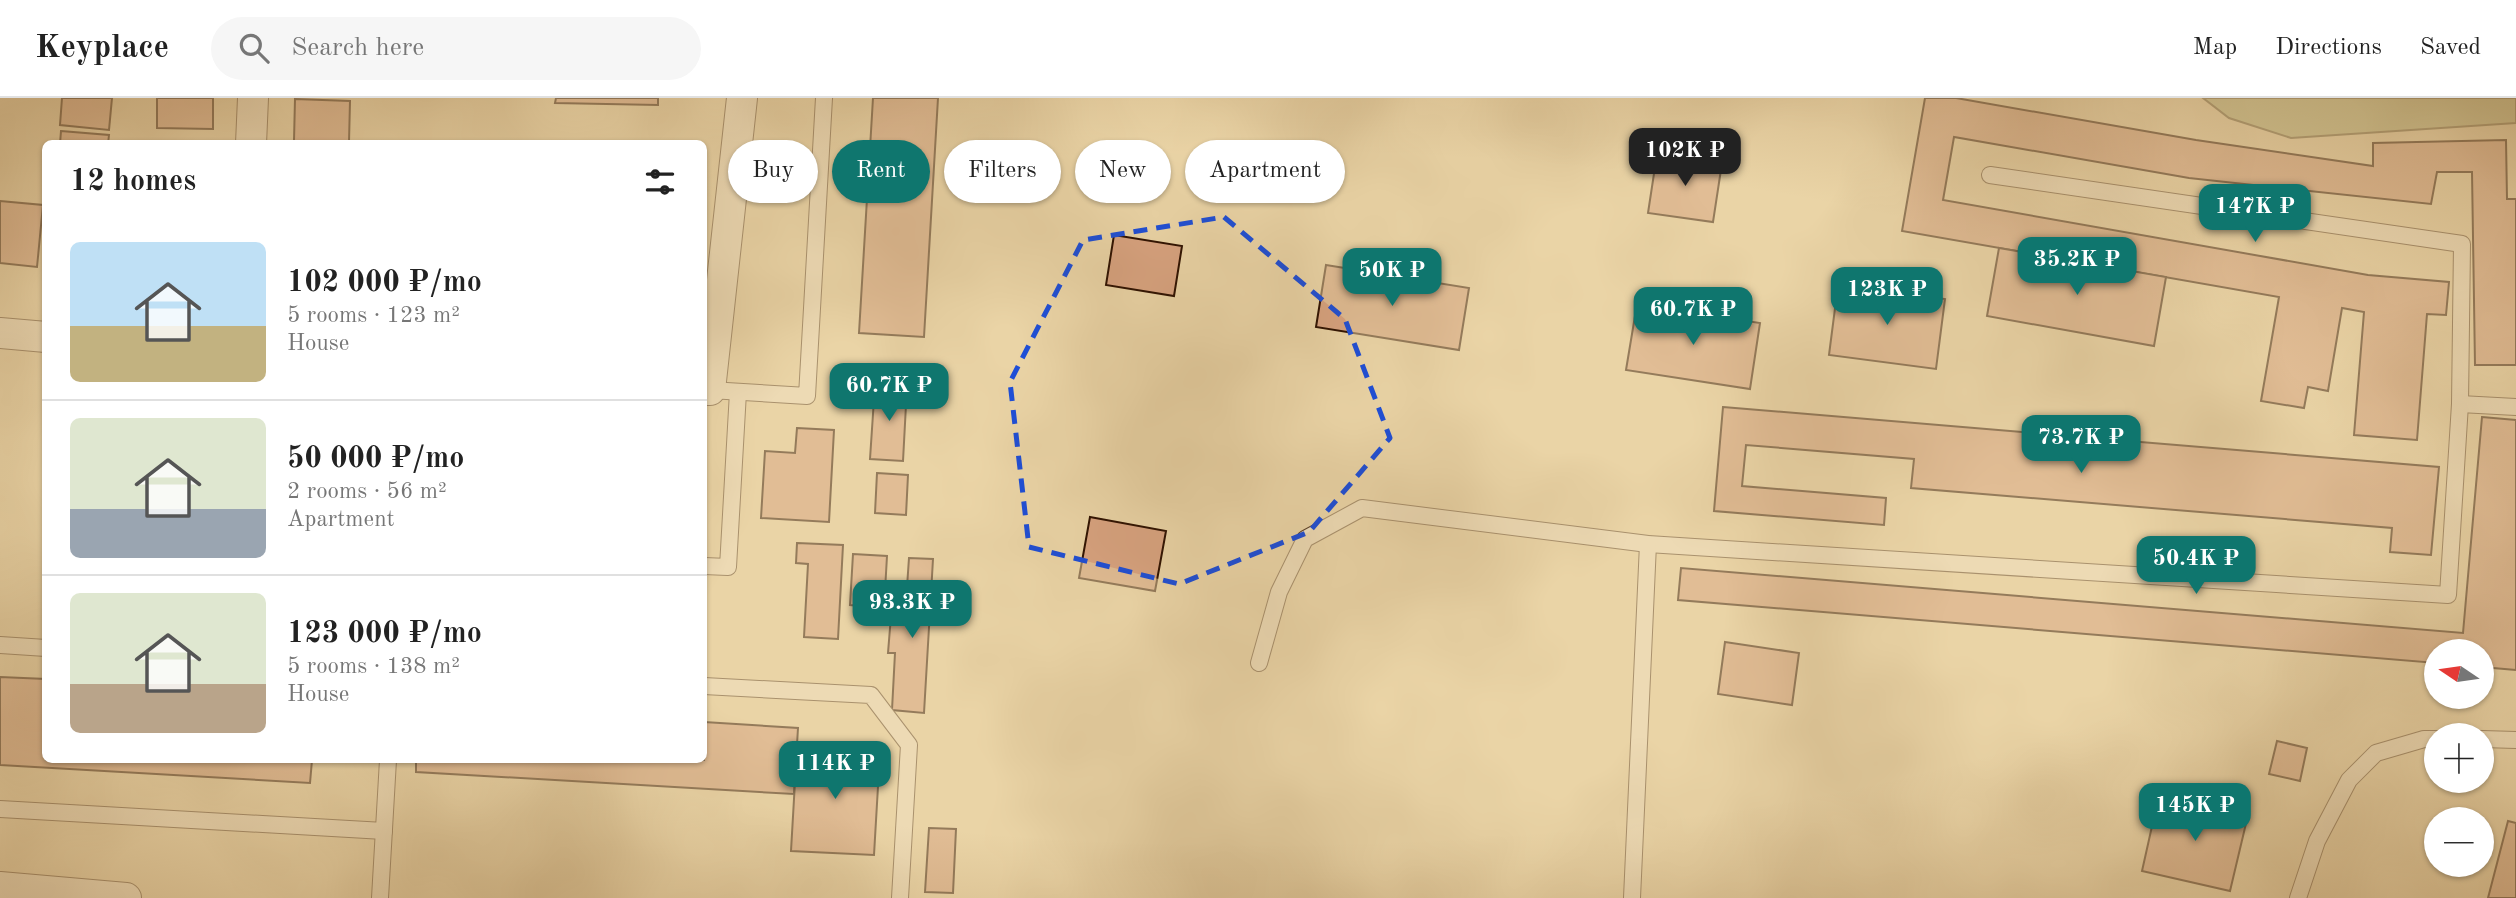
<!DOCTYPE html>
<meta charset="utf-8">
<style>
body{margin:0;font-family:"Old Standard TT",serif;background:#f6f6f6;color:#222;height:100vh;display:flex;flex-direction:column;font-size:26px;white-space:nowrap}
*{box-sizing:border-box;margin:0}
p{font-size:23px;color:#767676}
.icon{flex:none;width:38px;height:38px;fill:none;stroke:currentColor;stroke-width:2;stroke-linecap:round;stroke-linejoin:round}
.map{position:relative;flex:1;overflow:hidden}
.details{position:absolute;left:42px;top:42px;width:665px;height:623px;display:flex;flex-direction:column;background:#fff;border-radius:10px;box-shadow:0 2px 5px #0004}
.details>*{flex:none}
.hud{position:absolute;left:728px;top:42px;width:665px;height:63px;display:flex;gap:14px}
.needle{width:46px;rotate:283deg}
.tools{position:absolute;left:2424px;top:541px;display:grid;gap:14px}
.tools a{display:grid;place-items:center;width:70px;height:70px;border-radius:50%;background:#fff;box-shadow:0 2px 5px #0004;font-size:35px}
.price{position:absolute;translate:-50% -60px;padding:0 16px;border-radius:14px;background:#0f766e;color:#fff;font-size:23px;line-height:46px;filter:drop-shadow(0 2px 4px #0008)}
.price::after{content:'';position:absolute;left:50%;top:42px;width:21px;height:16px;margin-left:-10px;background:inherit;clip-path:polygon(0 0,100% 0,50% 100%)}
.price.current{background:#222;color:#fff}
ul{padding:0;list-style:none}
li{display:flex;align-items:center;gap:21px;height:175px;padding:0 28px}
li+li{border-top:2px solid #e0e0e0}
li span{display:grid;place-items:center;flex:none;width:196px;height:140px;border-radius:10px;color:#555}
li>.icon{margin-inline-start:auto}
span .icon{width:84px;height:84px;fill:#fffc;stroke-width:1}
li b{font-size:30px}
h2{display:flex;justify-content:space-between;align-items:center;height:84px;padding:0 28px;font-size:30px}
.chip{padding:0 24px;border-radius:32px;background:#fff;box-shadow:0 2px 5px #0004;font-size:24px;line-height:63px}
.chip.current{background:#0f766e;color:#fff}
header{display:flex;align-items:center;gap:42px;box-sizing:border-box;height:98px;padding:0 35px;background:#fff;border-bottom:2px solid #e0e0e0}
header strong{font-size:33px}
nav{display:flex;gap:38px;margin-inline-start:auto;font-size:24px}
.search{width:490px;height:63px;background:#f6f6f6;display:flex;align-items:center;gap:18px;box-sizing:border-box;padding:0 24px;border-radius:38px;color:#767676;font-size:26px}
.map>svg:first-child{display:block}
</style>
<header>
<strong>Keyplace</strong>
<div class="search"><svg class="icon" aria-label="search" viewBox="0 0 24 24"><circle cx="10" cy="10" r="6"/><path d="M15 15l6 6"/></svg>Search here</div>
<nav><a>Map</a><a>Directions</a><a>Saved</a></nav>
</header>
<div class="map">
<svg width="2516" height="800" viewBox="0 0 2516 800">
<rect width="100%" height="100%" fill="#ead4a6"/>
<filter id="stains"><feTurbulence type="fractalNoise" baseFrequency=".00286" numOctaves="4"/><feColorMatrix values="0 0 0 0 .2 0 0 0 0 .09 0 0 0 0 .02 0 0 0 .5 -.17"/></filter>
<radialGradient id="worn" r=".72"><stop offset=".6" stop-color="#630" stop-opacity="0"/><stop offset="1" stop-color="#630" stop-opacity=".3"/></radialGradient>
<path fill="#bcbb83" stroke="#756642" stroke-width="2" d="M2203,0H2516V25L2291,40L2229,20Z"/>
<g fill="#d8a380" stroke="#2e1100" stroke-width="2">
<path d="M62,0H112L109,32L60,27Z"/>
<path d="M157,0H213V31L157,30Z"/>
<path d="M556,0H658V7L555,5Z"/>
<path d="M873,0H938L924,239L859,235Z"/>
<path d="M1925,0H1956L2196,42L2373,68V45L2506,42L2507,101H2516V267H2475L2472,74H2437L2431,106L2189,80L1954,39L1943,102L2368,177L2449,184L2446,217L2427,216L2417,342L2354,337L2364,214L2342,210L2328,293L2308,289L2304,310L2261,303L2279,199L1902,133Z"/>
<path d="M295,1L350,3L349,44L294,43Z"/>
<path d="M61,33L109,37L108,46H60Z"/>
<path d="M1657,56L1722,65L1713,124L1648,115Z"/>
<path d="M0,103L43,107L37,169L0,165Z"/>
<path d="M1114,137L1182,148L1174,198L1106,187Z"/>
<path d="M1999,150L2166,179L2154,248L1987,218Z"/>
<path d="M1326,167L1469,190L1459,252L1316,229Z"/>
<path d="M1838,187L1945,201L1936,271L1829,257Z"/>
<path d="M1637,206L1760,225L1750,291L1626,272Z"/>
<path d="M875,286L907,288L903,363L870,361Z"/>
<path d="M1723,309L2439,369L2431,457L2390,454L2392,430L1911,390L1914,361L1746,347L1742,388L1886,400L1884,427L1714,413Z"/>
<path d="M2482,319L2516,322V572L2482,569V553H2436V565L1678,502L1681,470L2463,535Z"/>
<path d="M797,330L834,332L829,424L761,420L765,353L795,355Z"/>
<path d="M877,375L908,377L906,417L875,415Z"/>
<path d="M1090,419L1166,433L1155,493L1079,480Z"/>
<path d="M797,445L843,447L838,541L804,539L808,466L796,465Z"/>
<path d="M853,456L887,458L884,510L850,507Z"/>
<path d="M909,460L933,461L924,615L892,612L895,555H888L891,518H905Z"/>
<path d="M1725,544L1799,555L1792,607L1718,596Z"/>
<path d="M0,579L46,581V662H312L310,685L0,667Z"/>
<path d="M704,624L798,630L794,696L416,674V662H704Z"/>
<path d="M2277,643L2307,650L2300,683L2269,676Z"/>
<path d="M797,649L880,654L874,757L791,753Z"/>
<path d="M2159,697L2248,717L2230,793L2142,773Z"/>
<path d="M2508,723L2516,725V800H2488Z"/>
<path d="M929,730L956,731L953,795L925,794Z"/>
</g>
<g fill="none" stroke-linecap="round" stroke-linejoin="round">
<g stroke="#5d422a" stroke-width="18">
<g id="service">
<path d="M710,292L807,298L824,0"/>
<path d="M2460,306L2516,309"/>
<path d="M704,468L728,469L738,294"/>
<path d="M0,547L46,550"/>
<path d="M1259,565L1279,494L1305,441L1362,410L1648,446L2448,497L2460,306L2462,146L1990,77"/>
<path d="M704,588L871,597L909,647L900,800"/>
<path d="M2482,641L2516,642"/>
<path d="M0,711L384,733"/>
<path d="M380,800L388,662"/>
<path d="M1632,800L1648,446"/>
<path d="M2298,800L2317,743L2349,682L2376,655L2424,641H2436"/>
</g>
</g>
<g stroke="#5d422a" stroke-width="32">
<g id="minor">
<path d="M251,46L253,0"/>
<path d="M0,235L46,239"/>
<path d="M704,292H710L742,0"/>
<path d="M0,789L126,800"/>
</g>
</g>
<use href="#service" stroke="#f1e3c5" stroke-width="16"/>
<use href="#minor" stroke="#f1e3c5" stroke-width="30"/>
</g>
<path d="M0 0H2516V800H0ZM1224,119L1345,221L1390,340L1309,434L1179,486L1029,449L1010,284L1083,142Z" fill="#ead4a6" fill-opacity=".55" fill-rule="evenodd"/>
<path fill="none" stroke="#1d4ed8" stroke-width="5" stroke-dasharray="14 9" stroke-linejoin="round" d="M1224,119L1345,221L1390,340L1309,434L1179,486L1029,449L1010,284L1083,142Z"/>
<rect width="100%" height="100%" filter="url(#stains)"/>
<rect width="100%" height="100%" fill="url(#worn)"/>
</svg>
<div class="tools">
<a><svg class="needle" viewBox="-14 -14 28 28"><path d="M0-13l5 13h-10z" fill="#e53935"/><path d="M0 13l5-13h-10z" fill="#767676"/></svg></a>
<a>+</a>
<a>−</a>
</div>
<b class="price current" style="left:1685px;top:90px">102K ₽</b>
<b class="price" style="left:2255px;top:146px">147K ₽</b>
<b class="price" style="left:2077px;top:199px">35.2K ₽</b>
<b class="price" style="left:1392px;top:210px">50K ₽</b>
<b class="price" style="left:1887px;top:229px">123K ₽</b>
<b class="price" style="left:1693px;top:249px">60.7K ₽</b>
<b class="price" style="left:889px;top:325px">60.7K ₽</b>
<b class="price" style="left:2081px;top:377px">73.7K ₽</b>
<b class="price" style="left:2196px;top:498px">50.4K ₽</b>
<b class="price" style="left:912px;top:542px">93.3K ₽</b>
<b class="price" style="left:835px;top:703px">114K ₽</b>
<b class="price" style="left:2195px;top:745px">145K ₽</b>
<div class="hud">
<a class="chip">Buy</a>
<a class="chip current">Rent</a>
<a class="chip">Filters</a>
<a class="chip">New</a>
<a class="chip">Apartment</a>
</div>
<section class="details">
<h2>12 homes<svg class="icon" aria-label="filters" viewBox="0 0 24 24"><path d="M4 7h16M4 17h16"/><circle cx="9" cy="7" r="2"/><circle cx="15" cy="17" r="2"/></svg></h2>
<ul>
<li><span style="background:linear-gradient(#bfe0f5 60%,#c2b280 0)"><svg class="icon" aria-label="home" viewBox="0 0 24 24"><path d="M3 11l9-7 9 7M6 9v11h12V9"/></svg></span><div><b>102 000 ₽/mo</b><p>5 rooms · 123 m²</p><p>House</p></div></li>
<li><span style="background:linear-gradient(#dfe7d0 65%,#9aa5b1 0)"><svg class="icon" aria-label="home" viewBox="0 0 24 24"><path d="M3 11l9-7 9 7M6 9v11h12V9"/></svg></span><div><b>50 000 ₽/mo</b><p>2 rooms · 56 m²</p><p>Apartment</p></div></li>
<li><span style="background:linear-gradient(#dfe7d0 65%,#b9a48a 0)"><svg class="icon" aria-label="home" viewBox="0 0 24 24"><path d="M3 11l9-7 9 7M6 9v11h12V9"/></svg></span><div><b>123 000 ₽/mo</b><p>5 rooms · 138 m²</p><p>House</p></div></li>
</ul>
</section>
</div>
